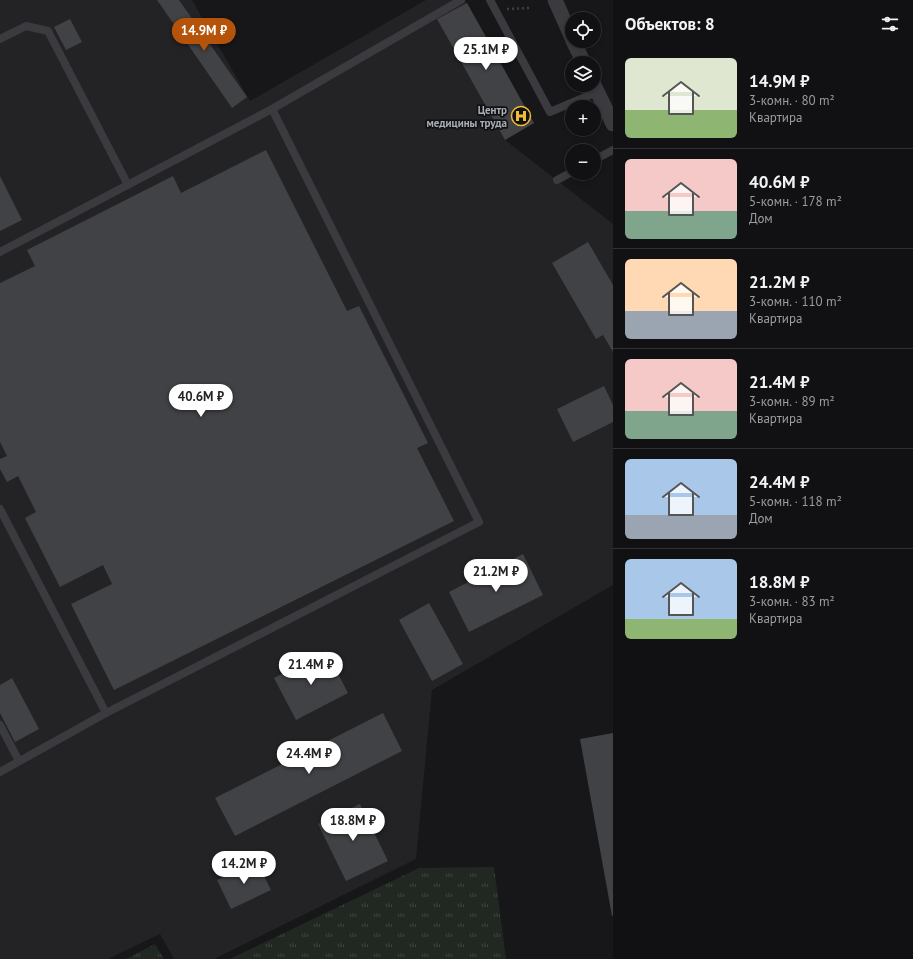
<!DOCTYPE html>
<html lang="ru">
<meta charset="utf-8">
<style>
body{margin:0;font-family:"PT Sans",sans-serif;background:#1a1a1c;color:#f1f3f6;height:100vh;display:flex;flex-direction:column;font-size:15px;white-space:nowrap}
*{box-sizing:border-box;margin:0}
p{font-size:13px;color:#9c9da0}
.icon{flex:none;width:22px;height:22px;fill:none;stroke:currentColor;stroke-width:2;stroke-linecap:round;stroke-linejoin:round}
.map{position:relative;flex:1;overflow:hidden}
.side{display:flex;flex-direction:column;background:#111113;width:300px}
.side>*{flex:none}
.tools{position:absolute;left:565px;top:12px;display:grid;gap:8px}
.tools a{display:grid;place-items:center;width:36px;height:36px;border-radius:50%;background:#111113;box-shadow:0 2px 6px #0003,0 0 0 1px #303133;font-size:20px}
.price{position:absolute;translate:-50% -34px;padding:0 9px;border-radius:14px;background:#fff;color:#222;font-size:13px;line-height:26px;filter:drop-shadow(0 1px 2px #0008)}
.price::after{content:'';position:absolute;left:50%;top:24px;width:12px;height:9px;margin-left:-6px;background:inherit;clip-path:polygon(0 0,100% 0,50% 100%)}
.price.current{background:#b45309;color:#fff}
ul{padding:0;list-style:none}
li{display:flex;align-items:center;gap:12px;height:100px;padding:0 12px}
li+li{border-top:1px solid #303133}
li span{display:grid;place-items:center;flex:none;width:112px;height:80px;border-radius:6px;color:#555}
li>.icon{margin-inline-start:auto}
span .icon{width:48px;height:48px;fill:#fffc;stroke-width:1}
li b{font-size:17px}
h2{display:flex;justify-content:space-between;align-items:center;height:48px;padding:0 12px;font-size:17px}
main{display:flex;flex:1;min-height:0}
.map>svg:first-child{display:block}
</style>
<main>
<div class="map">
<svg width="613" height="959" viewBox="0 0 613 959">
<defs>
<pattern id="grass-tufts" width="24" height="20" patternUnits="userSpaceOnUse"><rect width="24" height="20" fill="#212822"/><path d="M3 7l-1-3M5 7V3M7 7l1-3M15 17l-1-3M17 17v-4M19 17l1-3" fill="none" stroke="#3e4440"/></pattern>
</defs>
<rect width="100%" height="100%" fill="#171719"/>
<path fill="#232326" d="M0,0H192L250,101L426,0H465L534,123L505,140L613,224V585L432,690L416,859L214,959H174L160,934L108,959H0Z"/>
<g fill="url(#grass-tufts)">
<path d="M494,867L506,959H230L419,868Z"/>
<path d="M155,944L164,959H126Z"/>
</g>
<g fill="#414245">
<path d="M157,0H179L247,97L232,108Z"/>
<path d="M467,3L534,123L505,140L437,19Z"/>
<path d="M70,19L82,42L66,50L54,27Z"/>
<path d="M266,150L347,311L359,306L428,443L417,448L454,521L114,690L71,604L112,584L103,565L60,587L25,518L36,512L18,476L7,482L0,469V459L7,456L0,442V283L35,266L27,250L173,176L181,193Z"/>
<path d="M0,176L22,220L0,231Z"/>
<path d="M588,242L613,285V352L603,335L596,339L552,263Z"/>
<path d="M604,386L613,405V422L573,442L557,409Z"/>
<path d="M523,554L543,595L469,632L449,592Z"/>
<path d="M429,603L463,664L432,681L399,620Z"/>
<path d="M326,651L348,693L296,720L274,678Z"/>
<path d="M12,678L39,729L15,742L0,713V685Z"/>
<path d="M383,713L402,751L235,836L215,798Z"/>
<path d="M613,733V916H612L580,739Z"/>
<path d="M360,804L388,861L346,881L318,824Z"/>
<path d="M257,862L271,890L231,909L217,880Z"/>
</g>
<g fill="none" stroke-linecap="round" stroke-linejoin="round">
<path stroke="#3e3f44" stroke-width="2.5" stroke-dasharray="2 3" stroke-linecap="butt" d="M507,9L529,8"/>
<g stroke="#3a3a3f" stroke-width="8">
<path d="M490,0L550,112L597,92"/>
<path d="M0,39L26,26L48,31L128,185"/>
<path d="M594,160L613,150"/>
<path d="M557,180L572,172"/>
<path d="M0,252L272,109L461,0"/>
<path d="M0,509L106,713L479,522L272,109"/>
<path d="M0,725L19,761"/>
<path d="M0,772L106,713"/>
</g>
<g stroke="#3a3a3f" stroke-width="15">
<path d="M555,0L572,38"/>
<path d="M573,41L584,63"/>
<path d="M594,85L613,124"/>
</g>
</g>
<defs>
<g id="hospital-ring" transform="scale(1)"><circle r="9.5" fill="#121214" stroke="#f0bc37" stroke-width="1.5"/><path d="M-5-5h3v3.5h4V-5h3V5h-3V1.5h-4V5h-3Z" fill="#f0bc37"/></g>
</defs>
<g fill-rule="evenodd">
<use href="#hospital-ring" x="521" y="116"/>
</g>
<g text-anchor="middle" stroke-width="3.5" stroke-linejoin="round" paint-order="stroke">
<g font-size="11" font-weight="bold" fill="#a9adb8" stroke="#121214" text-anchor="end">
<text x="507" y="114">Центр<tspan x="507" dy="13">медицины труда</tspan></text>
</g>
</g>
</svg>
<div class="tools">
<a><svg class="icon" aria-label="locate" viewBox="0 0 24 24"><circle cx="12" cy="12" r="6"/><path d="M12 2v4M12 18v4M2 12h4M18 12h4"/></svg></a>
<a><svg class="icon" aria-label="layers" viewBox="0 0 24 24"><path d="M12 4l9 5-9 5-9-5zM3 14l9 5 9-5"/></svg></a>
<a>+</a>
<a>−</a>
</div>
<b class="price current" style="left:204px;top:52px">14.9M ₽</b>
<b class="price" style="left:486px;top:71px">25.1M ₽</b>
<b class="price" style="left:201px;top:418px">40.6M ₽</b>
<b class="price" style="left:496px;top:593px">21.2M ₽</b>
<b class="price" style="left:311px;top:686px">21.4M ₽</b>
<b class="price" style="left:309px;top:775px">24.4M ₽</b>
<b class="price" style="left:353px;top:842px">18.8M ₽</b>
<b class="price" style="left:244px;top:885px">14.2M ₽</b>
</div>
<section class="side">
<h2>Объектов: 8<svg class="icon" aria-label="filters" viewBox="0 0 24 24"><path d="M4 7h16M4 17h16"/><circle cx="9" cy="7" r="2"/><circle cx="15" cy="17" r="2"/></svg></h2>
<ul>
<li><span style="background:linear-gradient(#dfe7d0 65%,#8fb573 0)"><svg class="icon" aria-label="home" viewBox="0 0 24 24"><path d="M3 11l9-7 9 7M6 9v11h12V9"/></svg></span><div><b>14.9M ₽</b><p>3-комн. · 80 m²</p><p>Квартира</p></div></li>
<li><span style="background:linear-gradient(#f6c9c9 65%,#7fa58c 0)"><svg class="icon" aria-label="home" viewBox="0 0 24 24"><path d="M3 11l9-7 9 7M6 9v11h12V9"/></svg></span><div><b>40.6M ₽</b><p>5-комн. · 178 m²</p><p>Дом</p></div></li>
<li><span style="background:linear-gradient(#ffd9b3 65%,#9aa5b1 0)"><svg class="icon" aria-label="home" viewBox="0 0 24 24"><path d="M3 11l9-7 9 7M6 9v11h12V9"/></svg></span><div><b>21.2M ₽</b><p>3-комн. · 110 m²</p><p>Квартира</p></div></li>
<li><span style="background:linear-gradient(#f6c9c9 65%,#7fa58c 0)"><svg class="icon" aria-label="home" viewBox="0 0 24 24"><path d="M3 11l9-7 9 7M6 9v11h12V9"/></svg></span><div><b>21.4M ₽</b><p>3-комн. · 89 m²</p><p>Квартира</p></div></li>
<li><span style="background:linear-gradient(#a9c7e8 70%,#9aa5b1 0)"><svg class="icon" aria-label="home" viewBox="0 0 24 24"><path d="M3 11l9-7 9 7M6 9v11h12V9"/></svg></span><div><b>24.4M ₽</b><p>5-комн. · 118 m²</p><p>Дом</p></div></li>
<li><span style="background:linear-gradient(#a9c7e8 75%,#8fb573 0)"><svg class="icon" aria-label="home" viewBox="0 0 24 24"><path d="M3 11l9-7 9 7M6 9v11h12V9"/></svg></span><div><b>18.8M ₽</b><p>3-комн. · 83 m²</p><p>Квартира</p></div></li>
</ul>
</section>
</main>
